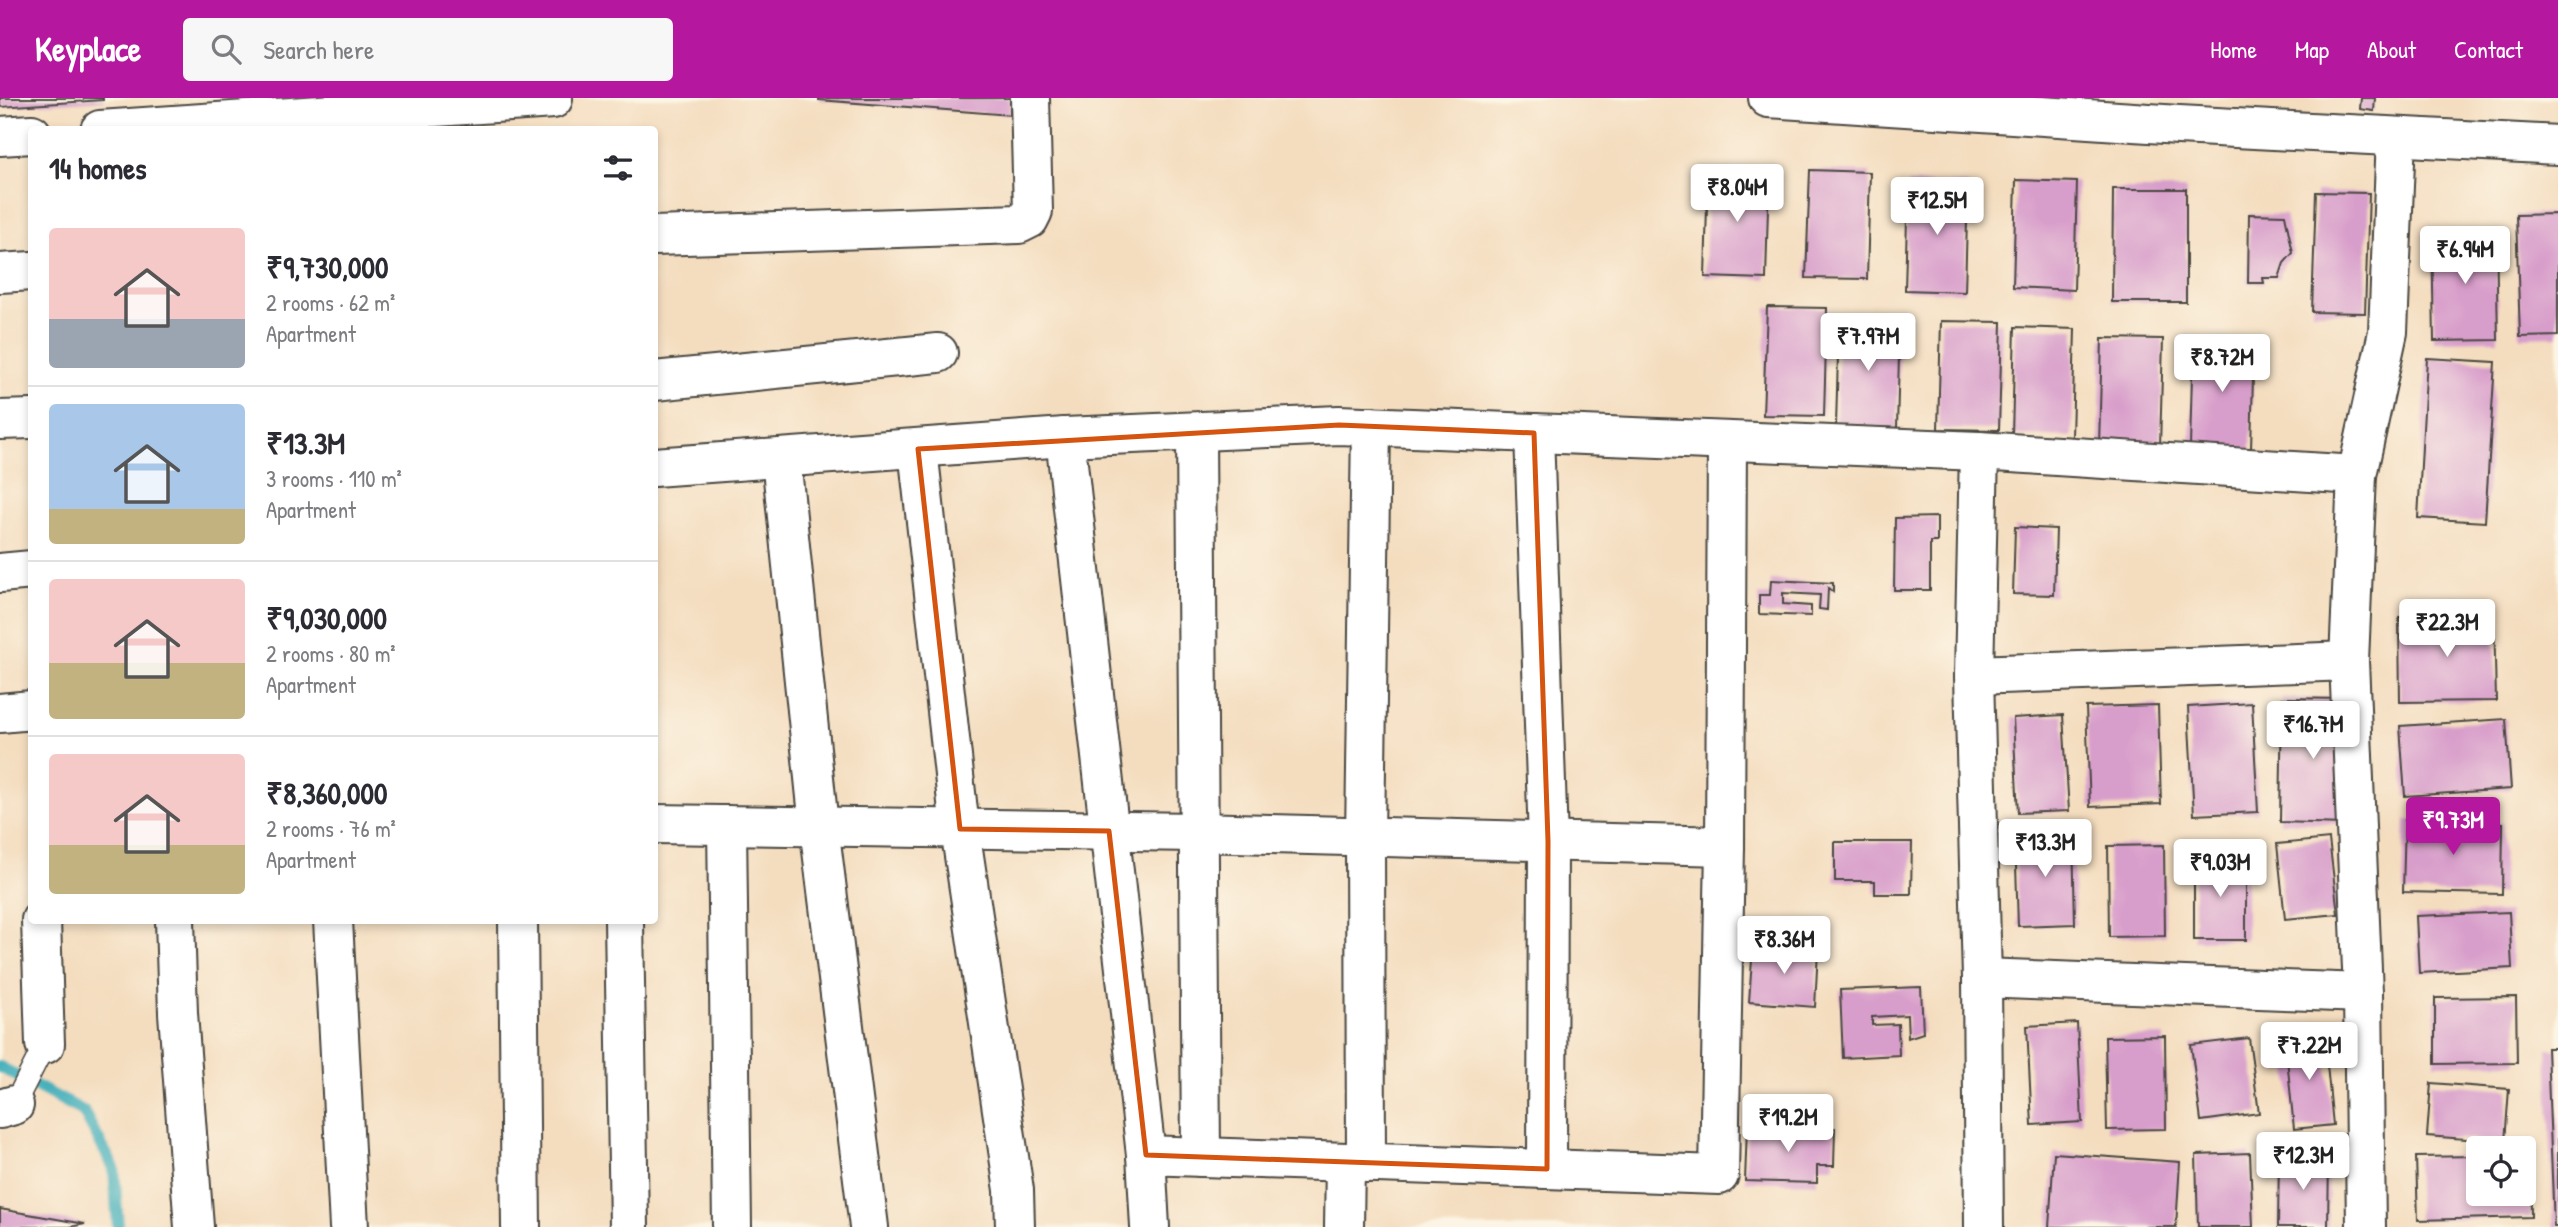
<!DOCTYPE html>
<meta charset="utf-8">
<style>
body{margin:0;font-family:"Patrick Hand",sans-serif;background:#f7f7f7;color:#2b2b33;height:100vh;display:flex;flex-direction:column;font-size:26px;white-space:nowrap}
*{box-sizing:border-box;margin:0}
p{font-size:23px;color:#7c7c81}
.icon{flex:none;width:38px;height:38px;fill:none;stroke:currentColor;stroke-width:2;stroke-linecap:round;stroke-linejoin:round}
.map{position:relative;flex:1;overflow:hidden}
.drawer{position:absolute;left:28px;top:28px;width:630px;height:798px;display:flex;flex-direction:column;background:#fff;border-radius:7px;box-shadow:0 4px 10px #0003}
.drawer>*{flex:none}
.fabs{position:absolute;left:2466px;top:1038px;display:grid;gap:14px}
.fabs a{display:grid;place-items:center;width:70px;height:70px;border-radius:7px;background:#fff;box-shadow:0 4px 10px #0003;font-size:35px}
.price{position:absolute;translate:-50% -60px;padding:0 16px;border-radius:7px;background:#fff;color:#222;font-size:23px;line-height:46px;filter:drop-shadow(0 2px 4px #0008)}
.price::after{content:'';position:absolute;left:50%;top:42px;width:21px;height:16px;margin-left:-10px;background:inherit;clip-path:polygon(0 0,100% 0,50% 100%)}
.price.active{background:#b5179e;color:#fff}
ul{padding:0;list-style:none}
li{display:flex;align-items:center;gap:21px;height:175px;padding:0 21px}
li+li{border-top:2px solid #e1e1e2}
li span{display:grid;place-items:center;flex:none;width:196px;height:140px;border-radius:7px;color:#555}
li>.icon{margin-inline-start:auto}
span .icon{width:84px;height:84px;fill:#fffc;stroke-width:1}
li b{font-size:30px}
h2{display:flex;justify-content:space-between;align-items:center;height:84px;padding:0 21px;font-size:30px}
header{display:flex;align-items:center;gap:42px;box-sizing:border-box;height:98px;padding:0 35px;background:#b5179e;color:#fff}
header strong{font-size:33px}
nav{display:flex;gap:38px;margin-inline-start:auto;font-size:24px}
.search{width:490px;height:63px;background:#f7f7f7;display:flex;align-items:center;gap:18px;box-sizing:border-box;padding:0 24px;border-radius:7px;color:#7c7c81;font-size:26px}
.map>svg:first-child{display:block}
</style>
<header>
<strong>Keyplace</strong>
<div class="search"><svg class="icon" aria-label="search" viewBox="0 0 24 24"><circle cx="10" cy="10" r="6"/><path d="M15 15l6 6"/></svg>Search here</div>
<nav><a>Home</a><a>Map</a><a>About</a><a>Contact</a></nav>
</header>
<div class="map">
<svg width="2558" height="1129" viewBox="0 0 2558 1129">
<rect width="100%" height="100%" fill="#fcf5e5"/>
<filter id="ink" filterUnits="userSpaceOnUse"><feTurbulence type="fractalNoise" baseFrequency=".0143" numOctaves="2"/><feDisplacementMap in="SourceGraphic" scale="14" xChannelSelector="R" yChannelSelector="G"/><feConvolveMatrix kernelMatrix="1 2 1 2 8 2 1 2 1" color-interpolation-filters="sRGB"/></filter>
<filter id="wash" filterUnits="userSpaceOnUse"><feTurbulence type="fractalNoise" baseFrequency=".00686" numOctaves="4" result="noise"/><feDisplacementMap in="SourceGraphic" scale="28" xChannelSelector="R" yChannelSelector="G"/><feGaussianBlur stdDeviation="1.57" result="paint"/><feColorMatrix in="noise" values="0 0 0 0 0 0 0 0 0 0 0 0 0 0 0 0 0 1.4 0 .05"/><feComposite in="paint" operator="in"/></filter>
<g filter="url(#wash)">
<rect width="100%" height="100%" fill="#f4ddbf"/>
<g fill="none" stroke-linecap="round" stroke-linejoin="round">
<path stroke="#3faeba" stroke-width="12" d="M0,969L83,1013L114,1070L118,1129"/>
</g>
<g id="blocks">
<g fill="#d89ecb">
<path d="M0,0H103V2L0,9Z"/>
<path d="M819,0H1010V17L819,2Z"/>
<path d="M2361,0H2375L2374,13L2360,11Z"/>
<path d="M1708,71L1769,73L1766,181L1705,179Z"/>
<path d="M1810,72L1870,74L1867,181L1806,180Z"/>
<path d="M2016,82L2077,84L2074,192L2013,189Z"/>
<path d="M1908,85L1968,86L1965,194L1905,192Z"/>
<path d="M2113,91H2186V204H2112Z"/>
<path d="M2316,94L2369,95L2365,215L2312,214Z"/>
<path d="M2249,116L2285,117L2293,155L2284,165L2279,180H2263L2264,185H2248Z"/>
<path d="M2558,116V238L2520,239L2516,117Z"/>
<path d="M2432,133H2496L2498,242L2434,243Z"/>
<path d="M1767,209L1827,210L1824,318L1763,317Z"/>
<path d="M1839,221L1900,222L1897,330L1836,328Z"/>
<path d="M1941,223L2002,224L1999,332L1938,331Z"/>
<path d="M2015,229L2075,231L2072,339L2012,337Z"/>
<path d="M2102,240L2163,241L2160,349L2099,348Z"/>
<path d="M2193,241L2254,243L2251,351L2190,349Z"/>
<path d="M2427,260L2495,264L2485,424L2418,420Z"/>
<path d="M1937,419V444H1930V492H1894L1895,420Z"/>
<path d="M2015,429L2056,431L2054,497L2013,496Z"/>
<path d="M1771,482L1833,485V494L1828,490L1827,512L1819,511L1820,497L1783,495V506L1811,508V518L1759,516V497H1770Z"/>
<path d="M2494,518L2496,603L2400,604L2399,519Z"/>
<path d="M2282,600L2347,601L2344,726L2280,724Z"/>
<path d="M2252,605L2258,714L2194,717L2188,609Z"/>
<path d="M2158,607L2161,706L2090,709L2086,609Z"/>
<path d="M2063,617L2069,713L2018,715L2013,620Z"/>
<path d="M2506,621L2511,691L2405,698L2400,628Z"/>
<path d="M2405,722L2503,725L2502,796L2403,794Z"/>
<path d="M2073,735L2075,826L2018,828L2015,737Z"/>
<path d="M2329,741L2338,816L2285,821L2277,746Z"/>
<path d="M1835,744H1912L1911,796H1875V783H1835Z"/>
<path d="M2164,747L2165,838L2109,839L2108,748Z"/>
<rect x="2194" y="760" width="52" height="82"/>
<path d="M2509,814L2512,870L2419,875L2416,818Z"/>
<path d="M1753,848L1818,852L1815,909L1749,904Z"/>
<path d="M1921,889L1923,935L1908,940L1907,917L1872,919V927L1898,926L1899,957L1843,960L1840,892Z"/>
<path d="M2516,899L2517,965L2435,966V900Z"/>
<path d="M2077,925L2082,1024L2032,1027L2027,928Z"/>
<path d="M2324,937L2333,1027L2294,1031L2285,940Z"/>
<path d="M2165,938L2166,1031L2107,1032L2105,939Z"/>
<path d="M2249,940L2259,1015L2201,1023L2191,947Z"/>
<path d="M2547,950H2558V1129H2554Z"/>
<path d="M2431,985L2509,991L2505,1044L2427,1038Z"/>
<path d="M1747,1029L1835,1030L1834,1068H1817V1085L1745,1083Z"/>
<path d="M2054,1055L2180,1064L2176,1129H2049Z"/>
<path d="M2250,1055L2253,1129H2198L2196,1057Z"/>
<path d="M2524,1057H2530L2531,1119L2418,1122L2416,1059L2478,1058V1096H2524Z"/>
<path d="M2279,1058L2329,1059L2328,1129H2278Z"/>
<path d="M0,1111L85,1126L70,1129H0Z"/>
</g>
</g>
</g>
<g filter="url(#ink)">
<use href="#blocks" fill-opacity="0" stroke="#494641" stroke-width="2"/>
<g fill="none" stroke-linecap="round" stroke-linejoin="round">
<g stroke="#494641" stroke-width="24">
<path id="service" d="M14,1007L45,946"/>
</g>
<g stroke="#494641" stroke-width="42">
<g id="minor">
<path d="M1768,0L2179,27L2558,47"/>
<path d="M100,32L553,1"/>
<path d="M0,38L32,36"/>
<path d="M654,138L1019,126L1029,121L1033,113L1030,0"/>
<path d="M0,175L32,173"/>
<path d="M654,283L938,255"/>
<path d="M0,322L32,321"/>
<path d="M1196,334L1201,1059"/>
<path d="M1534,335L1548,743L1547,1071"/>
<path d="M1065,339L1146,1057L1150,1129"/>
<path d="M918,351L960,731L1014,1092L1015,1129"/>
<path d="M1979,353L1974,577L1982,880L1984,1129"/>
<path d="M781,361L819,728L869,1129"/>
<path d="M654,369L1065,339L1339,327L1979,353L2357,377"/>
<path d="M0,475L32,472"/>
<path d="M1974,577L2349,563"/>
<path d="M0,615L32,612"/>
<path d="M654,726L1197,734L1725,748"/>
<path d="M727,727L732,1129"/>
<path d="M41,822L45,946"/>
<path d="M175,822L178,915L194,1129"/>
<path d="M333,822L349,1129"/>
<path d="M518,822L521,1129"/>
<path d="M624,822L629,1129"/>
<path d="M1982,880L2363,895"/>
<path d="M0,1011L14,1007"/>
<path d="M1146,1057L1719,1077L1725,748L1727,343"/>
<path d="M1366,1065L1365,738L1371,328"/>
<path d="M1344,1129L1345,1064"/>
<path d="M2366,1129L2363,895L2349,563L2357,377L2388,234L2396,39"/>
</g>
</g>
<use href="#service" stroke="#fff" stroke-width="21"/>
<use href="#minor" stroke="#fff" stroke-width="38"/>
</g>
</g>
<path fill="none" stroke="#d5540f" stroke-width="5" stroke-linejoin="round" d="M1339,327L1534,335L1548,743L1547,1071L1146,1057L1109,733L960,731L918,351Z"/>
</svg>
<div class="fabs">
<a><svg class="icon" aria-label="locate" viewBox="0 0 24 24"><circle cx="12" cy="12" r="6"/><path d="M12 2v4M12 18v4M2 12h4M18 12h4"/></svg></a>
</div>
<b class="price" style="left:1737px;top:126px">₹8.04M</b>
<b class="price" style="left:1937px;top:139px">₹12.5M</b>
<b class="price" style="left:2465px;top:188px">₹6.94M</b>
<b class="price" style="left:1868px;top:275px">₹7.97M</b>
<b class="price" style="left:2222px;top:296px">₹8.72M</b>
<b class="price" style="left:2447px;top:561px">₹22.3M</b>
<b class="price" style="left:2313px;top:663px">₹16.7M</b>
<b class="price active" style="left:2453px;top:759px">₹9.73M</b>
<b class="price" style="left:2045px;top:781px">₹13.3M</b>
<b class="price" style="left:2220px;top:801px">₹9.03M</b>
<b class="price" style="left:1784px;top:878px">₹8.36M</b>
<b class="price" style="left:2309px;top:984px">₹7.22M</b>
<b class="price" style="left:1788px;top:1056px">₹19.2M</b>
<b class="price" style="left:2303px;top:1094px">₹12.3M</b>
<section class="drawer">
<h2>14 homes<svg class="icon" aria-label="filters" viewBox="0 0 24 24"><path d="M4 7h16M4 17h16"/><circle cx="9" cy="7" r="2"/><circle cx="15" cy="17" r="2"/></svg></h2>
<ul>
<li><span style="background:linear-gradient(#f6c9c9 65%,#9aa5b1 0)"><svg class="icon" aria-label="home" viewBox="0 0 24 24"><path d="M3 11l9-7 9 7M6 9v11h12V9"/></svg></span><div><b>₹9,730,000</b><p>2 rooms · 62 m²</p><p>Apartment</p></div></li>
<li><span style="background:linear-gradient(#a9c7e8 75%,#c2b280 0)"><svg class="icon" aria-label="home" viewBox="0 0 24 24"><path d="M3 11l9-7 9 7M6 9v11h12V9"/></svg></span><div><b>₹13.3M</b><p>3 rooms · 110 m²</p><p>Apartment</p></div></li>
<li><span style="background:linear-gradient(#f6c9c9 60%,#c2b280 0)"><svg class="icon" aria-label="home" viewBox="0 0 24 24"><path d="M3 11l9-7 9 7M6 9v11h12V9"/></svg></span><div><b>₹9,030,000</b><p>2 rooms · 80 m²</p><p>Apartment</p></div></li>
<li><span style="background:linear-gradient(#f6c9c9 65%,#c2b280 0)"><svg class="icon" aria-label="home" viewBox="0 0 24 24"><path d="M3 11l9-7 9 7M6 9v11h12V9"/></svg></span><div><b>₹8,360,000</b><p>2 rooms · 76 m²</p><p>Apartment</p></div></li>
</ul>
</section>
</div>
